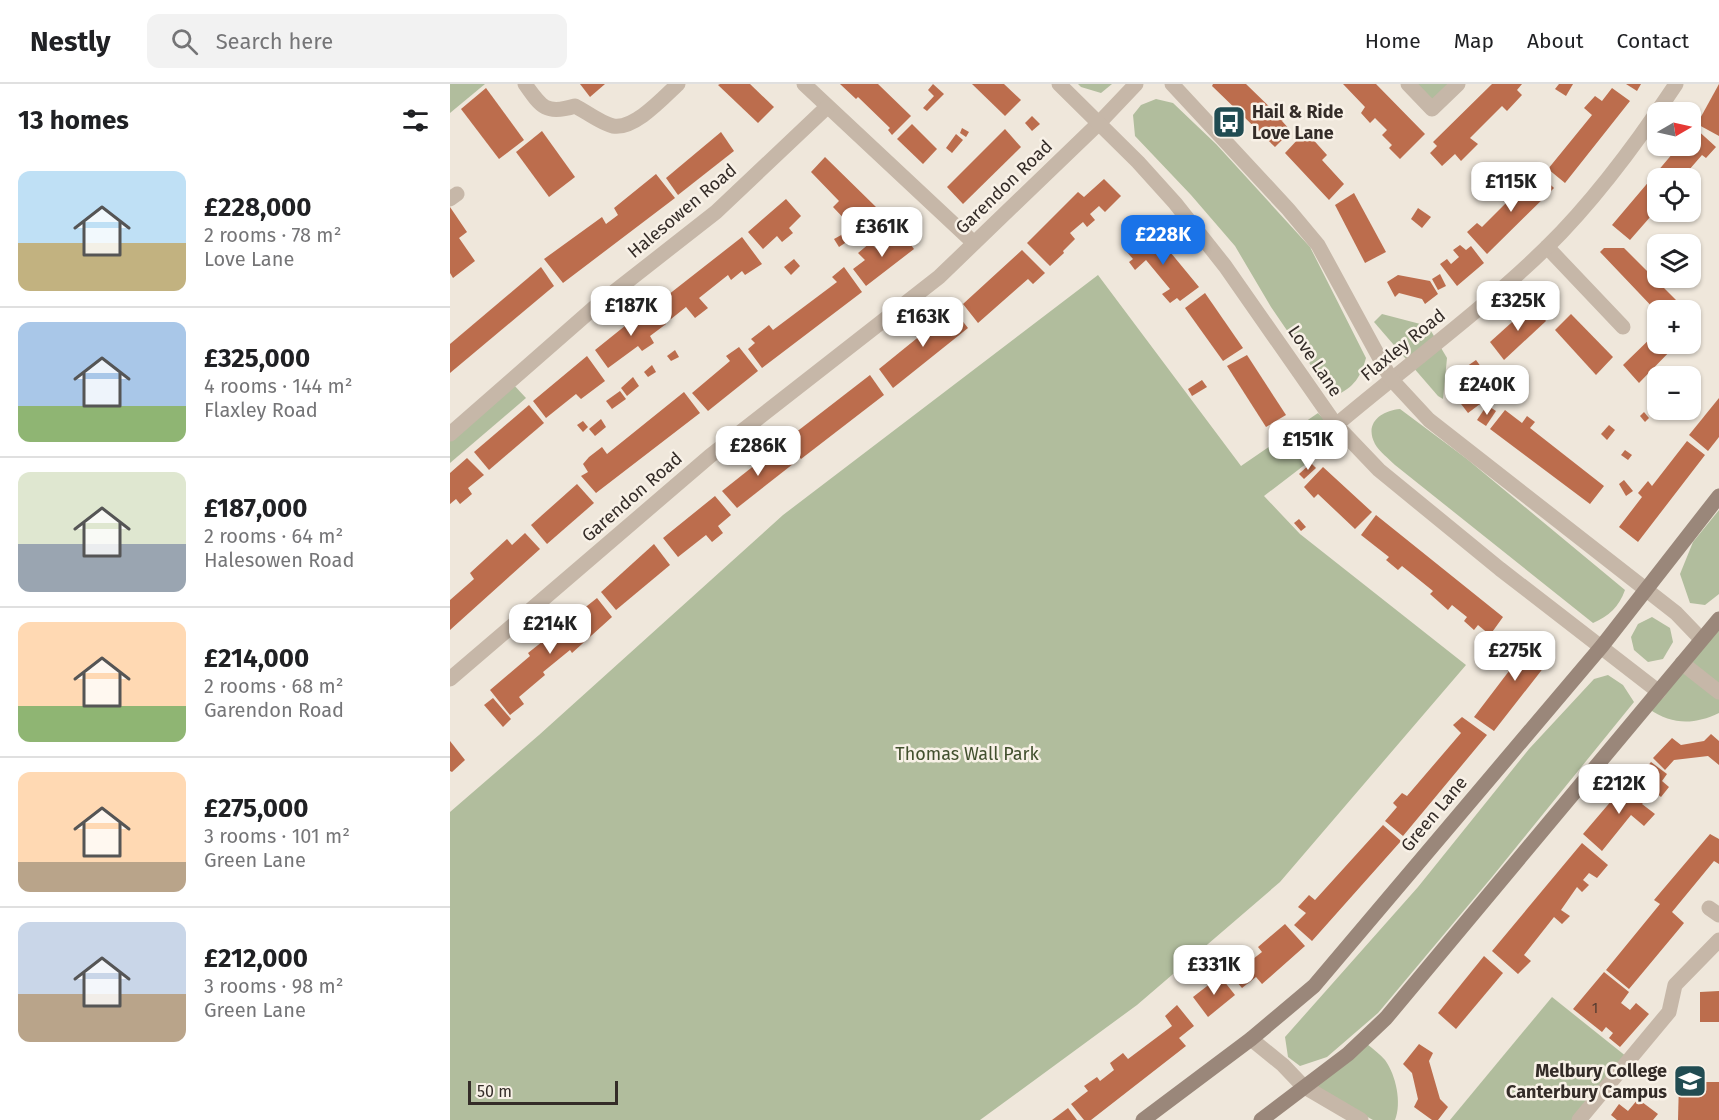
<!DOCTYPE html>
<meta charset="utf-8">
<style>
body{margin:0;font-family:"Fira Sans",sans-serif;background:#f2f2f2;color:#202124;height:100vh;display:flex;flex-direction:column;font-size:22px;white-space:nowrap}
*{box-sizing:border-box;margin:0}
p{font-size:20px;color:#757577}
.icon{flex:none;width:33px;height:33px;fill:none;stroke:currentColor;stroke-width:2;stroke-linecap:round;stroke-linejoin:round}
.map{position:relative;flex:1;overflow:hidden}
.side{display:flex;flex-direction:column;background:#fff;width:450px}
.side>*{flex:none}
.needle{width:39px;rotate:81deg}
.buttons{position:absolute;left:1197px;top:18px;display:grid;gap:12px}
.buttons a{display:grid;place-items:center;width:54px;height:54px;border-radius:12px;background:#fff;box-shadow:0 2px 4px #0004;font-size:30px}
.scale{position:absolute;left:18px;bottom:15px;width:150px;box-sizing:border-box;padding-left:6px;border:3px solid #342c28;border-top:0;font-size:16px;line-height:21px;white-space:nowrap;color:#342c28;-webkit-text-stroke:4px #f8f1e7;paint-order:stroke}
.price{position:absolute;translate:-50% -51px;padding:0 14px;border-radius:12px;background:#fff;color:#222;font-size:20px;line-height:39px;filter:drop-shadow(0 2px 3px #0008)}
.price::after{content:'';position:absolute;left:50%;top:36px;width:18px;height:14px;margin-left:-9px;background:inherit;clip-path:polygon(0 0,100% 0,50% 100%)}
.price.on{background:#1a73e8;color:#fff}
ul{padding:0;list-style:none}
li{display:flex;align-items:center;gap:18px;height:150px;padding:0 18px}
li+li{border-top:2px solid #e0e0e0}
li span{display:grid;place-items:center;flex:none;width:168px;height:120px;border-radius:12px;color:#555}
li>.icon{margin-inline-start:auto}
span .icon{width:72px;height:72px;fill:#fffc;stroke-width:1}
li b{font-size:26px}
h2{display:flex;justify-content:space-between;align-items:center;height:72px;padding:0 18px;font-size:26px}
header{display:flex;align-items:center;gap:36px;box-sizing:border-box;height:84px;padding:0 30px;background:#fff;border-bottom:2px solid #e0e0e0}
header strong{font-size:28px}
nav{display:flex;gap:33px;margin-inline-start:auto;font-size:21px}
.search{width:420px;height:54px;background:#f2f2f2;display:flex;align-items:center;gap:15px;box-sizing:border-box;padding:0 21px;border-radius:12px;color:#757577;font-size:22px}
main{display:flex;flex:1;min-height:0}
.map>svg:first-child{display:block}
</style>
<header>
<strong>Nestly</strong>
<div class="search"><svg class="icon" aria-label="search" viewBox="0 0 24 24"><circle cx="10" cy="10" r="6"/><path d="M15 15l6 6"/></svg>Search here</div>
<nav><a>Home</a><a>Map</a><a>About</a><a>Contact</a></nav>
</header>
<main>
<section class="side">
<h2>13 homes<svg class="icon" aria-label="filters" viewBox="0 0 24 24"><path d="M4 7h16M4 17h16"/><circle cx="9" cy="7" r="2"/><circle cx="15" cy="17" r="2"/></svg></h2>
<ul>
<li><span style="background:linear-gradient(#bfe0f5 60%,#c2b280 0)"><svg class="icon" aria-label="home" viewBox="0 0 24 24"><path d="M3 11l9-7 9 7M6 9v11h12V9"/></svg></span><div><b>£228,000</b><p>2 rooms · 78 m²</p><p>Love Lane</p></div></li>
<li><span style="background:linear-gradient(#a9c7e8 70%,#8fb573 0)"><svg class="icon" aria-label="home" viewBox="0 0 24 24"><path d="M3 11l9-7 9 7M6 9v11h12V9"/></svg></span><div><b>£325,000</b><p>4 rooms · 144 m²</p><p>Flaxley Road</p></div></li>
<li><span style="background:linear-gradient(#dfe7d0 60%,#9aa5b1 0)"><svg class="icon" aria-label="home" viewBox="0 0 24 24"><path d="M3 11l9-7 9 7M6 9v11h12V9"/></svg></span><div><b>£187,000</b><p>2 rooms · 64 m²</p><p>Halesowen Road</p></div></li>
<li><span style="background:linear-gradient(#ffd9b3 70%,#8fb573 0)"><svg class="icon" aria-label="home" viewBox="0 0 24 24"><path d="M3 11l9-7 9 7M6 9v11h12V9"/></svg></span><div><b>£214,000</b><p>2 rooms · 68 m²</p><p>Garendon Road</p></div></li>
<li><span style="background:linear-gradient(#ffd9b3 75%,#b9a48a 0)"><svg class="icon" aria-label="home" viewBox="0 0 24 24"><path d="M3 11l9-7 9 7M6 9v11h12V9"/></svg></span><div><b>£275,000</b><p>3 rooms · 101 m²</p><p>Green Lane</p></div></li>
<li><span style="background:linear-gradient(#c9d6e8 60%,#b9a48a 0)"><svg class="icon" aria-label="home" viewBox="0 0 24 24"><path d="M3 11l9-7 9 7M6 9v11h12V9"/></svg></span><div><b>£212,000</b><p>3 rooms · 98 m²</p><p>Green Lane</p></div></li>
</ul>
</section>
<div class="map">
<svg width="1269" height="1036" viewBox="0 0 1269 1036">
<rect width="100%" height="100%" fill="#efe7db"/>
<g fill="#b1bd9d">
<path d="M0,0H35L0,29Z"/>
<path d="M628,0H662L651,9L631,3Z"/>
<path d="M963,0H1001L982,19Z"/>
<path d="M706,15L723,19L766,60L860,163L916,274C911,292 904,304 886,311L879,308L821,223L785,162L741,111L685,52L683,31L691,21Z"/>
<path d="M648,191L791,382L868,329L891,353L814,412L850,450L1016,581L830,798L687,921L530,1036H0V728L89,651L333,431Z"/>
<path d="M932,230L978,242L997,274L993,315L988,312L924,238Z"/>
<path d="M62,299L76,314L0,379V353Z"/>
<path d="M950,325L1017,375L1175,506C1169,523 1159,532 1143,539L945,381C939,375 929,367 925,360C914,339 931,327 950,325Z"/>
<path d="M1269,426V510L1255,521L1240,519L1230,490L1243,458Z"/>
<path d="M1202,533L1220,544L1223,558L1213,575L1198,578L1184,566L1181,553L1188,540Z"/>
<path d="M1269,541V629C1244,641 1222,641 1199,625Z"/>
<path d="M1158,591L1173,601L1184,618L1042,793L928,929L877,973L850,982L838,973L835,953L968,803L1079,665L1144,595Z"/>
<path d="M1102,913L1177,973L1123,1036H1000Z"/>
<path d="M917,960C923,965 930,970 935,976C946,991 952,1019 945,1036H923L861,1002Z"/>
</g>
<g fill="#bc6d4d">
<path d="M130,0H155L140,13Z"/>
<path d="M270,0H300L324,23L308,39L268,1Z"/>
<path d="M390,0H428L461,32L442,51L438,46L440,44L408,13L406,15Z"/>
<path d="M483,0L494,10L477,27L473,24L484,12L478,6Z"/>
<path d="M522,0H554L571,16L555,32Z"/>
<path d="M763,0H796L826,29L830,26L836,32L832,37L841,47L825,63L762,2Z"/>
<path d="M893,0H926L975,50L950,75L939,64L942,61L932,51L937,46L925,34L920,39L911,29L915,23Z"/>
<path d="M1042,0H1072L1067,6L1072,11L1057,27L1052,22L1020,54L1028,60L1011,77L1005,70L992,82L980,69L987,62L983,58Z"/>
<path d="M1109,0H1123L1116,12L1105,5Z"/>
<path d="M1176,0H1191L1187,7Z"/>
<path d="M1269,0V52L1247,40Z"/>
<path d="M36,4L74,56L49,75L11,25Z"/>
<path d="M1162,4L1180,17L1115,99L1098,85L1142,31L1134,24L1145,12L1152,17Z"/>
<path d="M582,32L590,40L582,47L575,39Z"/>
<path d="M462,40L487,65L473,80L447,55Z"/>
<path d="M1244,43L1266,63L1256,74L1252,71L1232,94H1208V124L1180,156L1162,141L1229,62H1240V48Z"/>
<path d="M512,44L519,48L516,53L510,49Z"/>
<path d="M555,45L571,63L513,120L497,103Z"/>
<path d="M92,47L125,93L99,113L66,68Z"/>
<path d="M271,48L284,67L228,111L216,94Z"/>
<path d="M506,50L513,56L502,69L496,64Z"/>
<path d="M859,51L877,71L872,76L894,100L879,116L835,69L850,53L853,56Z"/>
<path d="M375,73L426,123L411,139L401,142L383,123L389,117L361,88Z"/>
<path d="M1087,88L1104,104L1037,170L1017,148L1027,139L1032,143Z"/>
<path d="M206,90L225,114L113,199L94,175L152,133L156,140L168,131L164,124Z"/>
<path d="M654,95L671,112L655,128L649,122L640,130L645,136L637,143L633,138L620,149L625,155L613,167L614,169L600,182L577,159L628,108L634,113Z"/>
<path d="M904,109L936,168L915,179L885,121Z"/>
<path d="M336,115L351,132L339,144L343,149L332,158L327,152L313,165L298,148Z"/>
<path d="M0,123L17,148L9,154L25,177L3,194L0,189Z"/>
<path d="M968,124L981,133L972,144L961,135Z"/>
<path d="M702,146L749,203L730,217L727,214L720,219L712,210L720,205L696,176L685,186L679,178L683,175L676,167Z"/>
<path d="M399,148L404,154L400,157L396,151Z"/>
<path d="M451,148L464,165L416,202L403,185L415,176L408,169L420,159L428,166L432,163L429,159L437,153L440,156Z"/>
<path d="M393,150L398,157L389,163L384,155Z"/>
<path d="M292,153L312,180L295,191L292,187L281,196L278,191L249,214L258,224L245,234L236,223L221,235L209,218Z"/>
<path d="M1010,161L1016,166L1021,162L1034,179L1007,202L990,180L997,175L1001,180L1009,173L1003,166Z"/>
<path d="M1154,164H1174L1233,223L1230,226H1219L1216,223L1213,226H1208V229L1150,168Z"/>
<path d="M572,166L595,189L583,200L578,195L528,239L513,220Z"/>
<path d="M344,175L350,182L341,191L334,183Z"/>
<path d="M91,183L104,202L0,289V260Z"/>
<path d="M394,183L412,208L312,284L298,265L305,259L301,255L319,241L323,246L387,198L382,193Z"/>
<path d="M990,190L996,202L988,206L982,195Z"/>
<path d="M948,191L980,197L988,210L975,220L972,215L949,209L945,213L937,198Z"/>
<path d="M755,209L793,264L773,277L735,224Z"/>
<path d="M1082,220L1096,237L1054,276L1040,258Z"/>
<path d="M201,221L216,240L200,252L204,259L192,267L188,262L158,284L145,266Z"/>
<path d="M503,225L518,244L443,304L429,285Z"/>
<path d="M1121,230L1163,273L1146,291L1105,246Z"/>
<path d="M1208,247V260H1227L1189,299L1173,281Z"/>
<path d="M289,263L308,287L258,327L242,309L280,277L276,272Z"/>
<path d="M225,266L229,273L221,277L217,272Z"/>
<path d="M797,271L836,331L816,343L777,282Z"/>
<path d="M137,272L155,297L131,315L126,310L96,334L83,317Z"/>
<path d="M1026,276L1034,287L1030,320L1018,329L1008,316L1013,312L1016,291L1013,285Z"/>
<path d="M202,281L206,288L198,293L194,288Z"/>
<path d="M420,291L434,311L351,375L336,356Z"/>
<path d="M183,293L189,302L177,312L171,304Z"/>
<path d="M752,296L757,303L742,312L738,305Z"/>
<path d="M170,307L176,315L162,325L156,317Z"/>
<path d="M234,308L250,329L146,409L131,392L138,388L133,380L139,373L152,363L157,370Z"/>
<path d="M1269,314V353L1258,367L1239,351Z"/>
<path d="M79,321L94,339L39,386L24,368Z"/>
<path d="M1037,321L1046,327L1036,342L1027,336Z"/>
<path d="M1205,325L1209,330L1204,334L1200,329Z"/>
<path d="M1055,326L1072,339L1077,332L1085,338L1080,344L1154,402L1140,420L1040,345Z"/>
<path d="M1194,328L1199,334L1195,338L1190,332Z"/>
<path d="M151,335L156,343L145,352L139,345Z"/>
<path d="M133,337L138,343L133,348L127,341Z"/>
<path d="M1159,341L1165,346L1157,356L1151,350Z"/>
<path d="M1237,357L1255,371L1188,458L1169,443L1192,413L1188,409L1198,397L1202,402Z"/>
<path d="M329,362L343,380L287,424L272,407Z"/>
<path d="M1175,366L1182,371L1178,376L1171,371Z"/>
<path d="M17,374L34,391L18,404L22,410L10,420L6,415L0,420V389Z"/>
<path d="M861,379L866,384L854,395L849,390Z"/>
<path d="M873,383L922,428L905,445L868,410L864,414L854,403Z"/>
<path d="M1174,396L1183,407L1176,412L1169,400Z"/>
<path d="M127,400L144,419L97,460L81,441Z"/>
<path d="M265,412L281,431L268,442L273,449L262,458L256,451L228,473L213,454Z"/>
<path d="M926,431L1053,533L1040,551L1028,541L1024,546L1014,537L1017,533L1002,521L998,526L980,510L983,507L952,482L948,486L936,476L939,473L911,451Z"/>
<path d="M849,435L856,443L851,447L844,439Z"/>
<path d="M75,449L90,465L0,546V516L24,495L20,489L57,455L62,461Z"/>
<path d="M204,460L220,481L166,526L151,508Z"/>
<path d="M147,514L162,533L122,569L120,566L93,588L95,591L69,613L74,620L60,631L40,606L80,572L78,569Z"/>
<path d="M1079,549L1105,569L1044,647L1024,633L1075,566L1069,561Z"/>
<path d="M43,614L61,635L53,643L34,621Z"/>
<path d="M1012,633L1037,651L953,752L935,737L947,723L943,719L952,709L957,712L1011,649L1003,641Z"/>
<path d="M1261,650L1269,657V681L1258,672L1224,676L1215,686L1203,674L1222,654L1231,661L1254,657Z"/>
<path d="M0,657L15,676L2,688L0,687Z"/>
<path d="M1201,678L1217,690L1212,697L1219,703L1211,713L1184,691L1192,682L1195,685Z"/>
<path d="M1180,695L1200,711L1192,720L1205,730L1194,742L1181,731L1152,767L1133,750Z"/>
<path d="M933,741L951,757L862,857L844,841L856,829L848,823L859,811L865,816Z"/>
<path d="M1260,750L1269,755V780L1264,777L1222,828L1234,839L1179,905L1156,886L1210,820L1204,816Z"/>
<path d="M1132,759L1158,781L1147,794L1139,789L1133,796L1139,801L1132,808L1127,803L1111,826L1120,832L1112,840L1104,833L1074,871L1081,877L1068,890L1042,867Z"/>
<path d="M835,840L855,862L812,900L806,893L792,904L775,884L788,874L794,882L812,868L808,863Z"/>
<path d="M1034,872L1053,889L1006,945L988,929Z"/>
<path d="M1154,888L1179,908L1171,919L1180,926L1186,919L1199,930L1170,963L1159,954L1163,949L1156,943L1152,948L1123,925Z"/>
<path d="M770,892L785,911L758,933L743,913Z"/>
<path d="M1269,907V938H1250V908Z"/>
<path d="M727,921L744,942L729,954L736,962L641,1036H634L621,1020L638,1007L634,1002L647,993L650,997L664,986L660,979L673,969L678,975L722,942L715,932Z"/>
<path d="M969,960L983,969L979,977L990,1015L998,1023L988,1036H982L964,1023L968,1015L962,989L953,980Z"/>
<path d="M1229,998H1269V1036H1228Z"/>
<path d="M1188,1015L1208,1030L1203,1036H1167L1161,1031L1169,1020L1178,1027Z"/>
<path d="M618,1024L627,1036H602Z"/>
</g>
<g fill="none" stroke-linecap="round" stroke-linejoin="round">
<g stroke="#c6b7a8" stroke-width="15">
<path d="M75,0C91,23 96,31 125,22C135,27 152,40 163,42C184,46 213,14 228,0"/>
<path d="M354,0L524,159"/>
<path d="M958,0L982,25L1008,0"/>
<path d="M0,115L7,110"/>
<path d="M1097,163L1173,243"/>
<path d="M886,341C956,282 1030,228 1096,164C1144,117 1189,56 1226,0"/>
<path d="M0,350L146,222L266,128L377,23"/>
<path d="M0,595L260,372L489,193L649,39L686,0"/>
<path d="M1259,824L1269,831"/>
<path d="M801,955L833,981L853,1002L911,1036"/>
<path d="M1129,1036L1219,928L1225,901L1269,856"/>
</g>
<g stroke="#c6b7a8" stroke-width="15">
<path d="M609,0L688,78L725,119L775,182L886,341L929,386L1050,485L1209,608"/>
<path d="M722,0L838,125L868,161L941,295L979,336L1226,529L1251,555"/>
<path d="M1232,579L1269,608"/>
</g>
<g stroke="#9a877a" stroke-width="15">
<path d="M693,1036L801,955L864,902L1152,562L1269,412"/>
<path d="M811,1036L898,970L936,934L1269,535"/>
</g>
</g>
<defs>
<g id="bus-square" transform="scale(1.725)"><rect x="-9" y="-9" width="18" height="18" rx="4" fill="#214c52" stroke="#f8f1e7"/><path d="M-5-6H5V4H4V6H2V4H-2V6H-4V4H-5ZM-3.5-4V0h7V-4ZM-3.5 1.2v1.5H-2V1.2ZM2 1.2v1.5H3.5V1.2Z" fill="#fff"/></g>
<g id="university-square" transform="scale(1.725)"><rect x="-9" y="-9" width="18" height="18" rx="4" fill="#214c52" stroke="#f8f1e7"/><path d="M0-5L7-2L0 1L-7-2ZM-4 1L0 2.5L4 1V4Q0 6-4 4Z" fill="#fff"/></g>
</defs>
<g fill-rule="evenodd">
<use href="#bus-square" x="779" y="38"/>
<use href="#university-square" x="1240" y="997"/>
</g>
<g text-anchor="middle" stroke-width="5" stroke-linejoin="round" paint-order="stroke">
<g font-size="15" fill="#563c31">
<text x="1145" y="929">1</text>
</g>
<g font-size="18" font-weight="bold" fill="#342c28" stroke="#f8f1e7" text-anchor="start">
<text x="802" y="34">Hail &amp; Ride<tspan x="802" dy="21">Love Lane</tspan></text>
<text x="1217" y="993" text-anchor="end">Melbury College<tspan x="1217" dy="21">Canterbury Campus</tspan></text>
</g>
<g font-size="18" fill="#342c28" stroke="#f8f1e7">
<text transform="translate(554 103) rotate(-44)" y="6">Garendon Road</text>
<text transform="translate(232 127) rotate(-40)" y="6">Halesowen Road</text>
<text transform="translate(953 261) rotate(-39)" y="6">Flaxley Road</text>
<text transform="translate(865 277) rotate(56)" y="6">Love Lane</text>
<text transform="translate(182 413) rotate(-41)" y="6">Garendon Road</text>
<text transform="translate(984 730) rotate(-50)" y="6">Green Lane</text>
</g>
<g font-size="18" fill="#42502e" stroke="#f8f1e7">
<text x="517" y="676">Thomas Wall Park</text>
</g>
</g>
</svg>
<div class="buttons">
<a><svg class="needle" viewBox="-14 -14 28 28"><path d="M0-13l5 13h-10z" fill="#e53935"/><path d="M0 13l5-13h-10z" fill="#757577"/></svg></a>
<a><svg class="icon" aria-label="locate" viewBox="0 0 24 24"><circle cx="12" cy="12" r="6"/><path d="M12 2v4M12 18v4M2 12h4M18 12h4"/></svg></a>
<a><svg class="icon" aria-label="layers" viewBox="0 0 24 24"><path d="M12 4l9 5-9 5-9-5zM3 14l9 5 9-5"/></svg></a>
<a>+</a>
<a>−</a>
</div>
<div class="scale">50 m</div>
<b class="price" style="left:1061px;top:129px">£115K</b>
<b class="price" style="left:432px;top:174px">£361K</b>
<b class="price on" style="left:713px;top:182px">£228K</b>
<b class="price" style="left:1068px;top:248px">£325K</b>
<b class="price" style="left:181px;top:253px">£187K</b>
<b class="price" style="left:473px;top:264px">£163K</b>
<b class="price" style="left:1037px;top:332px">£240K</b>
<b class="price" style="left:858px;top:387px">£151K</b>
<b class="price" style="left:308px;top:393px">£286K</b>
<b class="price" style="left:100px;top:571px">£214K</b>
<b class="price" style="left:1065px;top:598px">£275K</b>
<b class="price" style="left:1169px;top:731px">£212K</b>
<b class="price" style="left:764px;top:912px">£331K</b>
</div>
</main>
